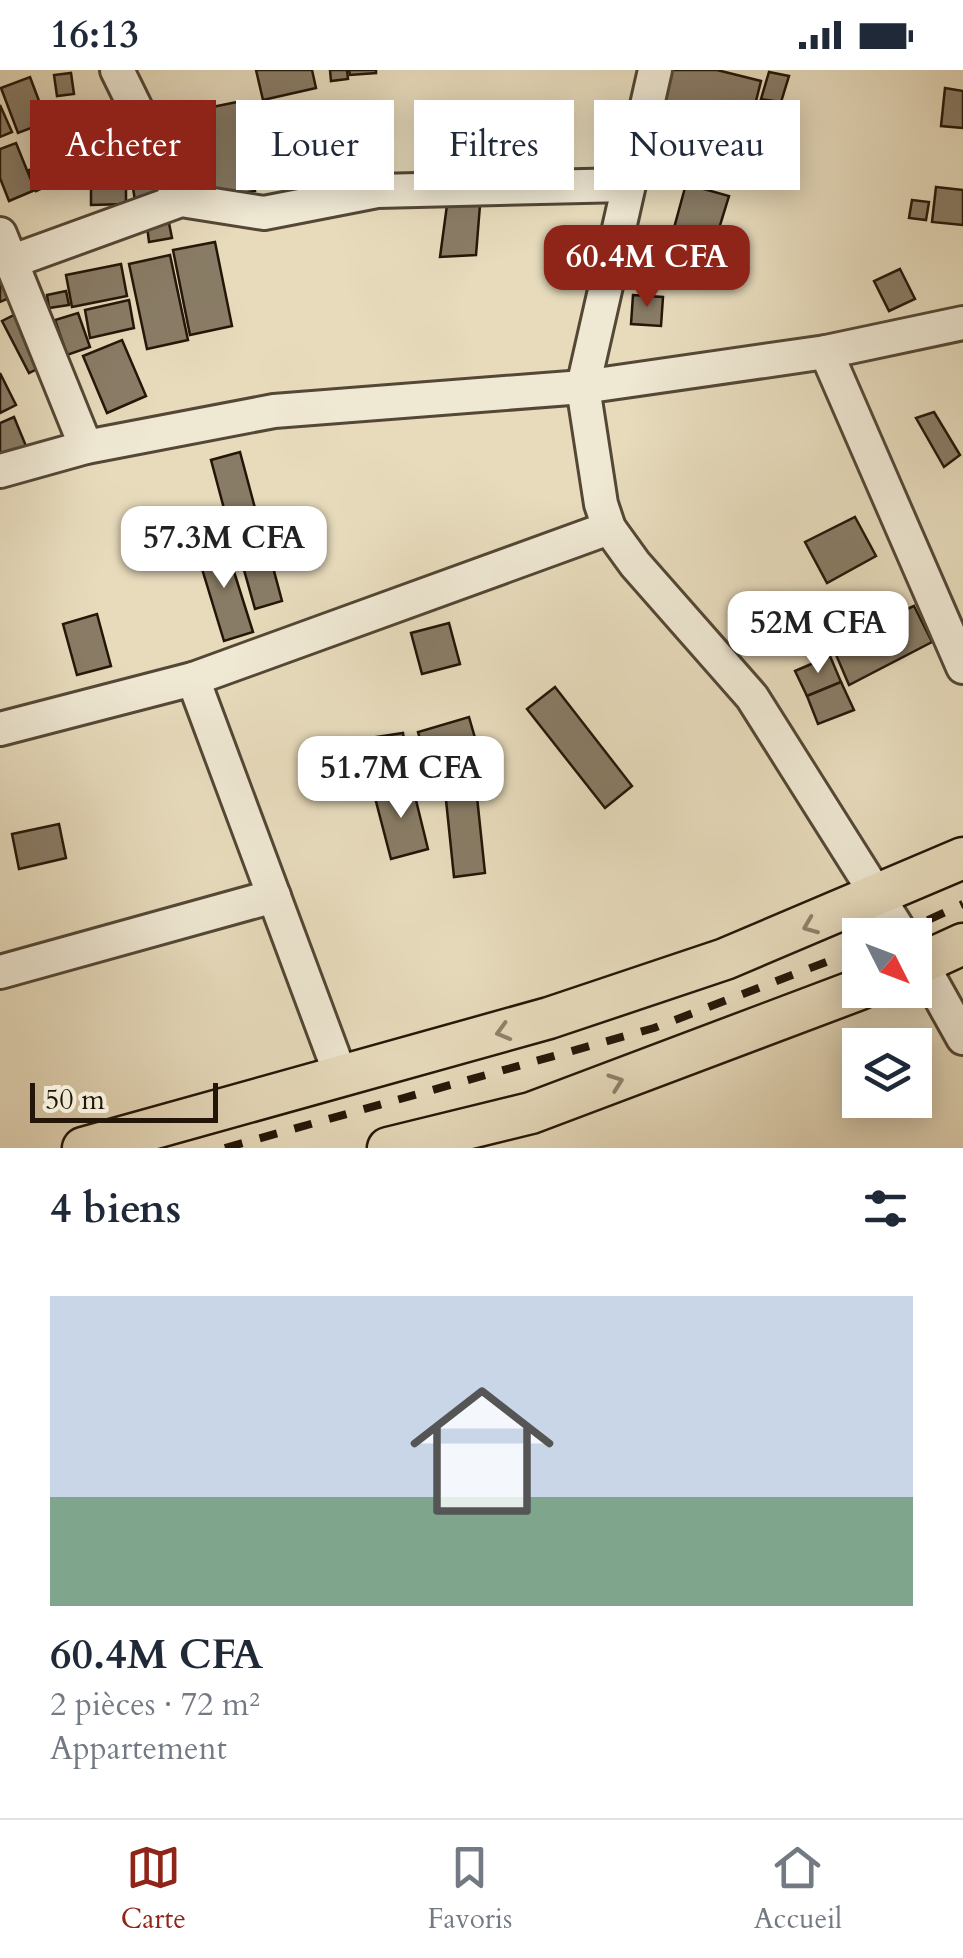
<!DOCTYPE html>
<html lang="fr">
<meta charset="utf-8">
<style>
body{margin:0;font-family:Cardo,serif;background:#f6f6f7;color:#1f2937;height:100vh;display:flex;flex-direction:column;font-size:38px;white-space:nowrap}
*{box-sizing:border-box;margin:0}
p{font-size:32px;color:#747a83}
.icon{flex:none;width:55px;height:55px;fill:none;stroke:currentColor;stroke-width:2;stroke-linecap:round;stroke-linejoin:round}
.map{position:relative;height:1078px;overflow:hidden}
.side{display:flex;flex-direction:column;background:#fff;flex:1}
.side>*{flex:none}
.banner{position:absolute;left:30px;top:30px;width:905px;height:90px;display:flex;gap:20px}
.needle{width:65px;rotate:132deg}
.buttons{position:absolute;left:842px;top:848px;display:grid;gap:20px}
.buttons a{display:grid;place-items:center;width:90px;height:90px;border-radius:0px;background:#fff;box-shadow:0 5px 25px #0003;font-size:50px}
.scale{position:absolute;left:30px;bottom:25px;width:188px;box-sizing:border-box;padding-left:10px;border:5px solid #231608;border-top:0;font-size:28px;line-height:35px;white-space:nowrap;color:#231608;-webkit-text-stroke:8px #efe8d3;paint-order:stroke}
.price{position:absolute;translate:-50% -85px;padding:0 22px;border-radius:20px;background:#fff;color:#222;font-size:32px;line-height:65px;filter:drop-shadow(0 2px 5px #0008)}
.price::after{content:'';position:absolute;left:50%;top:60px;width:30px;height:22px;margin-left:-15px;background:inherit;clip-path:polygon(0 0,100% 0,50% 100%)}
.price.on{background:#8f2418;color:#fff}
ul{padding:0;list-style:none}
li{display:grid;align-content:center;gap:20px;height:530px;padding:0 50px}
li span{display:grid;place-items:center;height:310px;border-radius:0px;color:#555}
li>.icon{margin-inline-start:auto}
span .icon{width:180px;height:180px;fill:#fffc;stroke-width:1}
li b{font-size:42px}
h2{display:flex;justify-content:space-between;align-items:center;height:120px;padding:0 50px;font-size:42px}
.pill{padding:0 35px;border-radius:0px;background:#fff;box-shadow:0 5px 25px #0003;font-size:35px;line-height:90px}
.pill.on{background:#8f2418;color:#fff}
.status{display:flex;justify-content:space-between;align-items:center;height:70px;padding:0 50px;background:#fff;direction:ltr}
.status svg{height:28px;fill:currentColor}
.tabs{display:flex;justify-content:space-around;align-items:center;height:140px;border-top:2px solid #e0e1e3;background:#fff;font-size:28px;color:#747a83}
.tabs a{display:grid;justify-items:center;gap:5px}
.tabs .on{color:#8f2418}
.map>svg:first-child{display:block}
</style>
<div class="status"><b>16:13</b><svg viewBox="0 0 49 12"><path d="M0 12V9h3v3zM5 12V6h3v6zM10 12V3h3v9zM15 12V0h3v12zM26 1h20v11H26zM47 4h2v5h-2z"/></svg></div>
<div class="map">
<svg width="963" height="1078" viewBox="0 0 963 1078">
<rect width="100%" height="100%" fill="#e7dbbc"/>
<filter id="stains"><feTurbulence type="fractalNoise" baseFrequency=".002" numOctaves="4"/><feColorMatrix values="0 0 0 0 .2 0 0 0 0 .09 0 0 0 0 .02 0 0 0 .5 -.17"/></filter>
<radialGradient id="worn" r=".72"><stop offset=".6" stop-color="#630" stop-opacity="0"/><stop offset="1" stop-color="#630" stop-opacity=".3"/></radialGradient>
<g fill="#897c66" stroke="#231608" stroke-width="2.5">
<path d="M256,0H312L316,18L263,30Z"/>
<path d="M330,0H347L348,9L331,11Z"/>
<path d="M349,0H376V3L350,5Z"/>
<path d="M666,0H717L761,11L750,55L652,34Z"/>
<path d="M769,2L789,6L781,32L761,29Z"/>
<path d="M71,3L74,24L57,26L54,5Z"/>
<path d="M30,7L47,52L18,63L1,18Z"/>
<path d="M945,18L963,21V58L941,56Z"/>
<path d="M118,32L131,64L84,83L71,51Z"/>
<path d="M237,32L255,121L217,127L178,44Z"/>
<path d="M0,35L12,62L0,67Z"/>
<path d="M53,58L70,101L48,109L32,66Z"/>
<path d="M272,70L279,108L257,112L250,75Z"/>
<path d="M16,73L35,120L9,131L0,108V79Z"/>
<path d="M38,97L45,117L36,121L29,100Z"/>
<path d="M164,106L167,127L135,131L132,111Z"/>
<path d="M126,107V134L91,135V108Z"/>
<path d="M686,114L729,126L717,165L674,158Z"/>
<path d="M936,117L963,120V155L932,152Z"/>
<path d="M912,130L929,132L926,150L909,148Z"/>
<path d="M447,135H480L476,185L440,187Z"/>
<path d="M169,153L172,168L149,172L147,156Z"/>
<path d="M215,172L232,256L190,265L173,180Z"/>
<path d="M170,185L188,270L147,279L129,194Z"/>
<path d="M121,194L127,226L72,237L66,205Z"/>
<path d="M900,199L915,229L889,241L874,211Z"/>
<path d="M0,207L9,228L0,232Z"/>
<path d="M66,221L69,235L49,238L47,225Z"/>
<path d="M633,225L663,227L661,256L631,254Z"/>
<path d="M129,230L134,258L90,268L85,240Z"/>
<path d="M22,241L49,293L29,303L2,251Z"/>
<path d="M78,243L90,277L67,285L55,250Z"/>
<path d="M122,270L146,326L107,343L83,286Z"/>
<path d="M0,303L16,335L0,343Z"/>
<path d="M934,342L960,385L944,397L916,348Z"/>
<path d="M14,347L26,376L0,387V353Z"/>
<path d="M240,382L259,453L230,461L211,390Z"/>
<path d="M855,447L876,486L827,513L805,472Z"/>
<path d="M263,460L282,531L255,539L235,468Z"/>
<path d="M224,470L253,562L224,571L196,479Z"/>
<path d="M914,536L932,572L849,615L831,573Z"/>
<path d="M97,544L111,596L77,605L63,554Z"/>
<path d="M449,553L460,594L422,604L411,563Z"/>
<path d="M830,586L841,612L807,626L795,601Z"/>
<path d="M841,612L854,640L818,654L807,626Z"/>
<path d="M555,617L632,716L605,738L527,639Z"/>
<path d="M469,647L479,682L428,697L418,662Z"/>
<path d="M403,663L410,710L370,716L363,669Z"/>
<path d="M412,714L428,779L391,789L374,724Z"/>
<path d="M477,727L485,803L454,807L446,730Z"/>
<path d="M59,754L66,788L19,799L12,764Z"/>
</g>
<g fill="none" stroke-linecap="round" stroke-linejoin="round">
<g stroke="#544735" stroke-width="38">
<g id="minor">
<path d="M117,0L181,130"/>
<path d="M655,0L583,317L601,434L609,458L635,494L752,627L902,865"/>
<path d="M0,164L86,377"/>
<path d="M13,191L181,130L264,143L377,121L627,115"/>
<path d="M826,282L963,597"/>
<path d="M0,401L86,377L274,341L583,317L826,282L963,253"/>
<path d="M193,609L342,1009"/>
<path d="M0,659L193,609L609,458"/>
<path d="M915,882L963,968"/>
<path d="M0,902L274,826"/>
</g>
</g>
<g stroke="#231608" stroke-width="45">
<g id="major">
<path d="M915,896L963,874"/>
<path d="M83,1078L549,948L725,889L963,788"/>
<path d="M388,1078L531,1043L860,919"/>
</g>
</g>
<use href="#minor" stroke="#efe8d3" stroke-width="32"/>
<use href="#major" stroke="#e7dbbc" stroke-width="40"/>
<g stroke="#231608" stroke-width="8" stroke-dasharray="18 18" stroke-linecap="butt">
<path d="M895,865L963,834"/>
<path d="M225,1078L654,958L860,879"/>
</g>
</g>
<defs><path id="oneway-chevron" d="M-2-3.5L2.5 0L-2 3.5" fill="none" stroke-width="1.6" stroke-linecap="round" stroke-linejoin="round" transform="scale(2.5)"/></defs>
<g stroke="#8f826b">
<use href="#oneway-chevron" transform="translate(810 856) rotate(158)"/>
<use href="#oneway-chevron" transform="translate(503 962) rotate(164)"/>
<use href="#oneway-chevron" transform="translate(616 1012) rotate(-20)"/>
</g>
<rect width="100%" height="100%" filter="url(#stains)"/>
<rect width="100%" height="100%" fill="url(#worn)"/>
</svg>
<div class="buttons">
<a><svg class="needle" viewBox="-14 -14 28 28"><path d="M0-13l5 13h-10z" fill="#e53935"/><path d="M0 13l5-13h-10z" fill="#747a83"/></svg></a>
<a><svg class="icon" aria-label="layers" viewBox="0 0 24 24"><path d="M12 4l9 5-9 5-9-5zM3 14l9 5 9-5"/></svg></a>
</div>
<div class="scale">50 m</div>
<b class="price on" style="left:647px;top:240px">60.4M CFA</b>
<b class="price" style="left:224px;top:521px">57.3M CFA</b>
<b class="price" style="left:818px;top:606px">52M CFA</b>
<b class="price" style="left:401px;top:751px">51.7M CFA</b>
<div class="banner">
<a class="pill on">Acheter</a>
<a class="pill">Louer</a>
<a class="pill">Filtres</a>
<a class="pill">Nouveau</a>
</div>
</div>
<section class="side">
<h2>4 biens<svg class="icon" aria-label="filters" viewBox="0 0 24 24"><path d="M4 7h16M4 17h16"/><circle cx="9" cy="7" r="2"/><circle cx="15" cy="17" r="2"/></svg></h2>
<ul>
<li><span style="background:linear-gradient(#c9d6e8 65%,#7fa58c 0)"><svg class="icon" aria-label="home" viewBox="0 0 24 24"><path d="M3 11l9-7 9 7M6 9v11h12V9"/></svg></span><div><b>60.4M CFA</b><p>2 pièces · 72 m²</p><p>Appartement</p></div></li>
</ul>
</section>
<nav class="tabs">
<a class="on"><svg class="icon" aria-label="map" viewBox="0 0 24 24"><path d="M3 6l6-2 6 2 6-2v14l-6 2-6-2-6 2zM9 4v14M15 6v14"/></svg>Carte</a>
<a><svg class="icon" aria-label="saved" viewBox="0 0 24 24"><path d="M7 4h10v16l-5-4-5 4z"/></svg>Favoris</a>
<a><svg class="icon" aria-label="home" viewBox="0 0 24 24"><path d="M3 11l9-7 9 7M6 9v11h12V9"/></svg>Accueil</a>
</nav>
